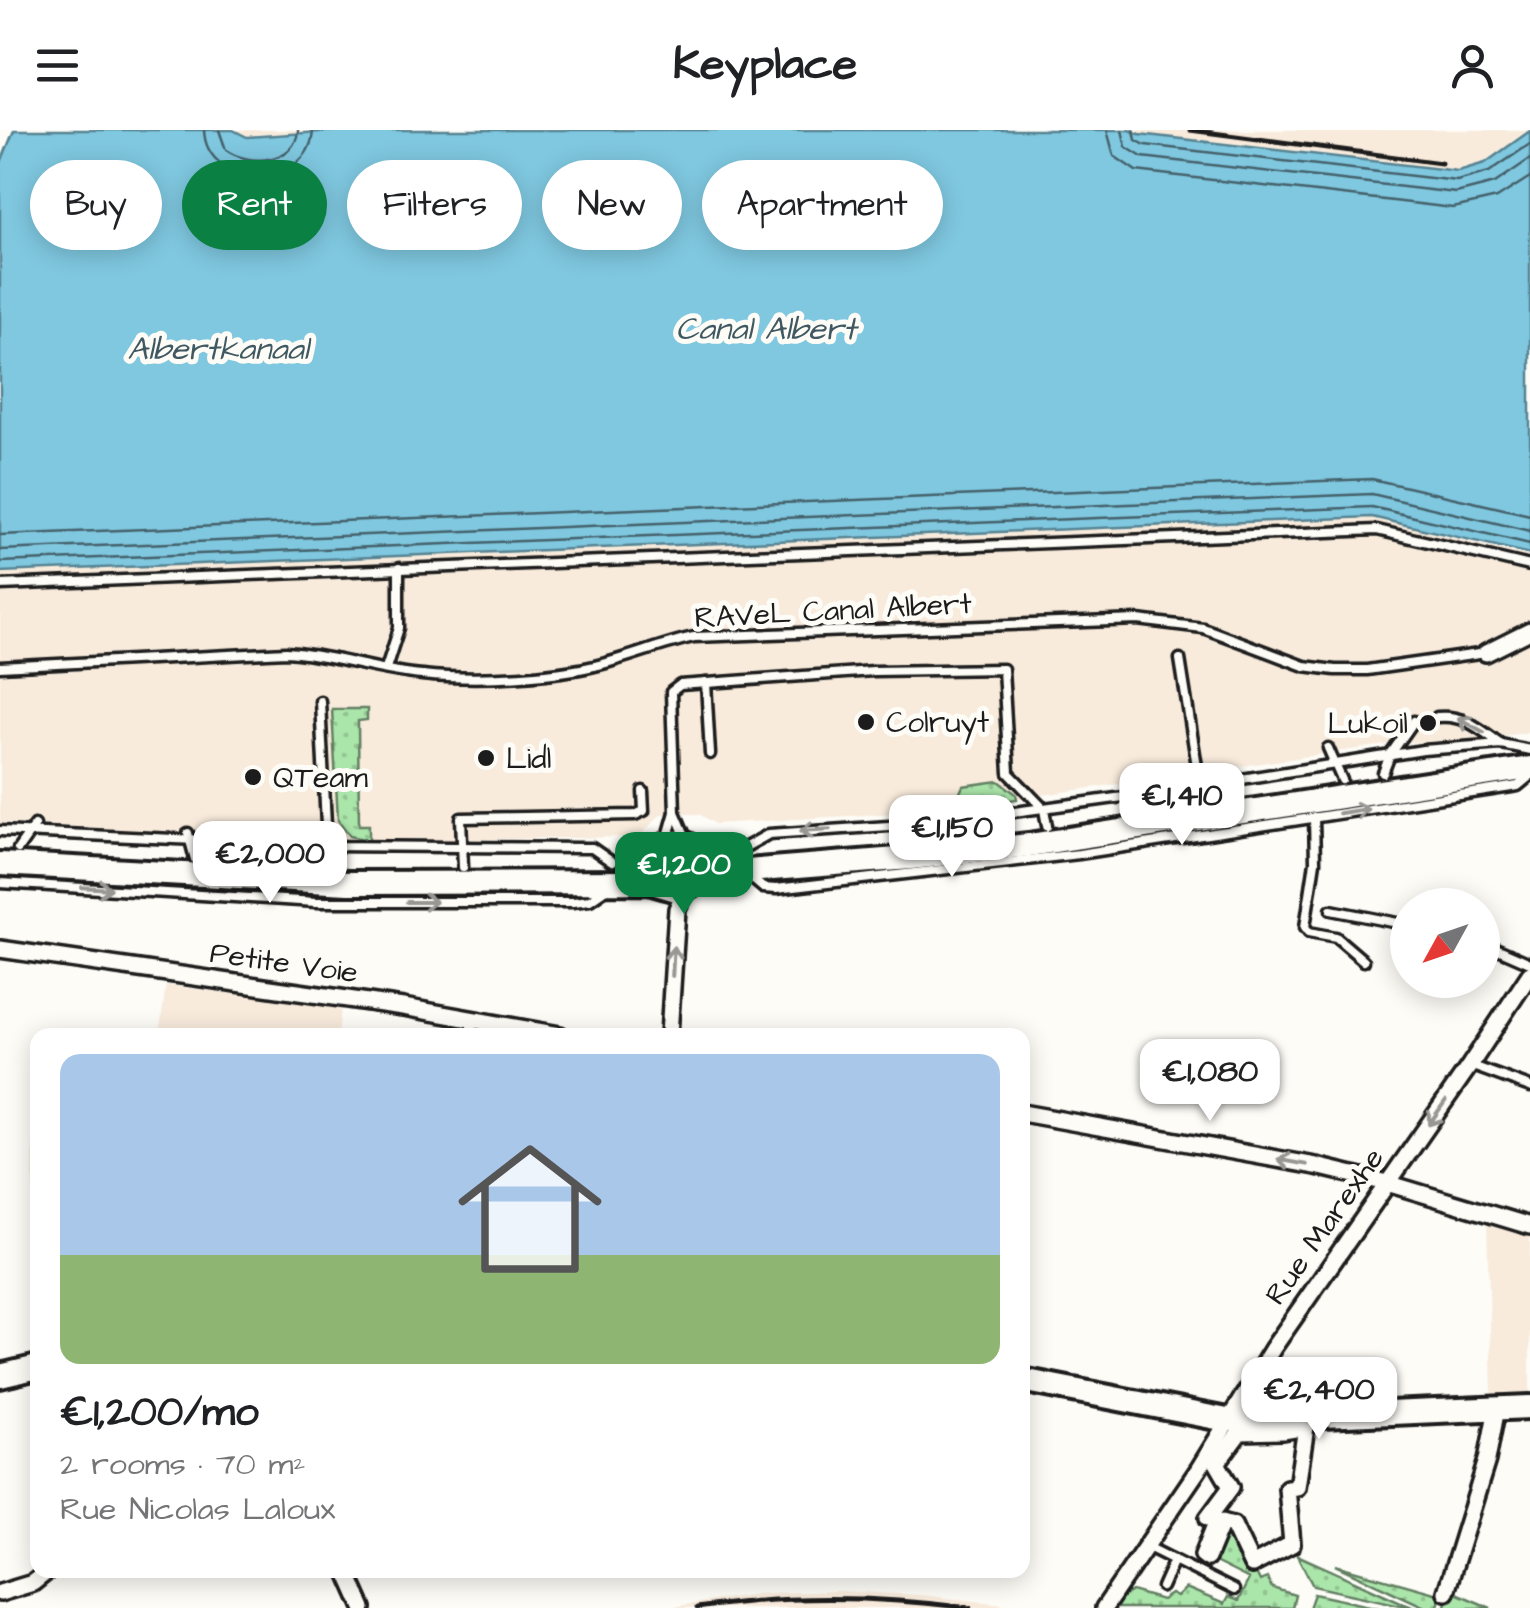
<!DOCTYPE html>
<meta charset="utf-8">
<style>
body{margin:0;font-family:"Architects Daughter",sans-serif;background:#f2f2f2;color:#202124;height:100vh;display:flex;flex-direction:column;font-size:38px;white-space:nowrap}
*{box-sizing:border-box;margin:0}
p{font-size:32px;color:#757577}
.icon{flex:none;width:55px;height:55px;fill:none;stroke:currentColor;stroke-width:2;stroke-linecap:round;stroke-linejoin:round}
.map{position:relative;flex:1;overflow:hidden}
.details{position:absolute;left:30px;top:898px;width:1000px;height:550px;display:flex;flex-direction:column;background:#fff;border-radius:20px;box-shadow:0 5px 25px #0003}
.details>*{flex:none}
.banner{position:absolute;left:30px;top:30px;width:1000px;height:90px;display:flex;gap:20px}
.needle{width:65px;rotate:230deg}
.fabs{position:absolute;left:1390px;top:758px;display:grid;gap:20px}
.fabs a{display:grid;place-items:center;width:110px;height:110px;border-radius:50%;background:#fff;box-shadow:0 5px 25px #0003;font-size:50px}
.price{position:absolute;translate:-50% -85px;padding:0 22px;border-radius:20px;background:#fff;color:#222;font-size:32px;line-height:65px;filter:drop-shadow(0 2px 5px #0008)}
.price::after{content:'';position:absolute;left:50%;top:60px;width:30px;height:22px;margin-left:-15px;background:inherit;clip-path:polygon(0 0,100% 0,50% 100%)}
.price.active{background:#0b8043;color:#fff}
ul{padding:0;list-style:none}
li{display:grid;align-content:center;gap:20px;height:530px;padding:0 30px}
li span{display:grid;place-items:center;height:310px;border-radius:20px;color:#555}
li>.icon{margin-inline-start:auto}
span .icon{width:180px;height:180px;fill:#fffc;stroke-width:1}
li b{font-size:42px}
.chip{padding:0 35px;border-radius:45px;background:#fff;box-shadow:0 5px 25px #0003;font-size:35px;line-height:90px}
.chip.active{background:#0b8043;color:#fff}
header{display:flex;justify-content:space-between;align-items:center;height:130px;padding:0 30px;background:#fff;font-size:45px;font-weight:700}
.map>svg:first-child{display:block}
</style>
<header><svg class="icon" aria-label="menu" viewBox="0 0 24 24"><path d="M4 6h16M4 12h16M4 18h16"/></svg>Keyplace<svg class="icon" aria-label="person" viewBox="0 0 24 24"><circle cx="12" cy="8" r="4"/><path d="M4 21q1-7 8-7t8 7"/></svg></header>
<div class="map">
<svg width="1530" height="1478" viewBox="0 0 1530 1478">
<defs>
<pattern id="grass-dots" width="8" height="8" patternUnits="userSpaceOnUse" patternTransform="scale(2.5)"><rect width="8" height="8" fill="#aae5aa"/><path d="M2 2h.1M6 6h.1" fill="none" stroke="#92c492" stroke-width="1.8" stroke-linecap="round"/></pattern>
<pattern id="forest-crowns" width="20" height="18" patternUnits="userSpaceOnUse" patternTransform="scale(2.5)"><rect width="20" height="18" fill="#aae5aa"/><path d="M2 6a3 3 0 1 1 6 0M12 15a3 3 0 1 1 6 0" fill="none" stroke="#92c492"/></pattern>
</defs>
<rect width="100%" height="100%" fill="#fdfcf7"/>
<filter id="ink" filterUnits="userSpaceOnUse"><feTurbulence type="fractalNoise" baseFrequency=".01" numOctaves="2"/><feDisplacementMap in="SourceGraphic" scale="20" xChannelSelector="R" yChannelSelector="G"/><feConvolveMatrix kernelMatrix="1 2 1 2 8 2 1 2 1" color-interpolation-filters="sRGB"/></filter>
<g filter="url(#ink)">
<g fill="#f8ebdc">
<path d="M233,0H349L247,7Z"/>
<path d="M1130,0H1530V1L1485,33L1458,41L1139,4Z"/>
<path d="M1372,387L1530,427V602L1479,610L1399,613L933,681L715,694L699,684H661L641,705L630,707L446,710L291,708L0,693V442Z"/>
<path d="M166,855L341,878L338,905H159Z"/>
<path d="M34,932H38L37,1085V1079H33Z"/>
<path d="M1487,1094L1530,1105V1263L1492,1265Z"/>
<path d="M840,1461L920,1465L1040,1478H665L762,1463Z"/>
</g>
<g fill="url(#grass-dots)" stroke="#638063" stroke-width="2.5">
<path d="M332,579H367V590L358,591L359,695H369V710L350,706L338,690Z"/>
<path d="M999,651L1016,664L1017,669L960,677L957,669L963,656Z"/>
<circle cx="677" cy="737" r="11"/>
<path d="M1222,1392L1233,1395L1260,1451L1267,1448L1272,1458L1295,1465L1292,1478H1112L1116,1470L1132,1461L1162,1470L1171,1464L1177,1467L1186,1458L1224,1474L1228,1467L1238,1471L1249,1449L1207,1428Z"/>
<path d="M1297,1425L1414,1478L1313,1456Z"/>
<path d="M1335,1435L1442,1465L1437,1478H1427Z"/>
<path d="M1314,1464L1379,1478H1309Z"/>
</g>
<path fill="url(#forest-crowns)" stroke="#638063" stroke-width="2.5" d="M1451,1461L1491,1478H1444Z"/>
<path fill="#7fc8e0" stroke="#578392" stroke-width="2.5" d="M14,0H233L247,7L349,0H1130L1139,4L1458,41L1485,33L1530,1V424L1372,387L0,442V35Z"/>
<g fill="none" stroke-linecap="round" stroke-linejoin="round">
<g stroke="#44616a" stroke-width="2.5">
<path d="M204,0C206,61 311,60 313,0"/>
<path d="M219,0L226,20C248,36 296,34 298,0"/>
<path d="M1107,0L1114,26L1136,41L1453,78L1497,68L1530,47"/>
<path d="M1122,0L1126,17L1142,27L1456,63L1495,53L1530,29"/>
<path d="M1134,0L1136,10L1145,15L1457,51L1489,42L1530,14"/>
<path d="M0,405L1372,349L1530,385"/>
<path d="M0,420L1372,364L1530,401"/>
<path d="M0,432L1372,377L1530,414"/>
</g>
<g stroke="#1c1c1c" stroke-width="15">
<g id="lane">
<path d="M0,455L1377,400L1530,436"/>
<path d="M1180,529L1200,655L1207,671"/>
<path d="M0,537L286,522C333,525 376,541 422,545C476,551 562,547 613,531C641,523 666,513 694,507L1138,490L1203,498L1304,536L1335,540H1367L1486,523"/>
<path d="M386,538L399,498V438"/>
<path d="M706,553L710,624"/>
<path d="M320,571L327,716"/>
<path d="M1437,587C1464,584 1480,599 1501,614"/>
<path d="M1328,618L1342,650"/>
<path d="M1383,643L1390,625L1414,591"/>
<path d="M675,682L687,710"/>
<path d="M1314,687L1315,732L1305,797L1309,802L1336,807L1364,831"/>
<path d="M0,701L327,716L584,718H592L612,732"/>
<path d="M188,703L195,729"/>
<path d="M267,705L279,734"/>
<path d="M949,708L953,691"/>
<path d="M667,710L675,682L671,562L680,555L873,541L1003,539L1009,643L1044,679L1047,696"/>
<path d="M18,719L35,695"/>
<path d="M735,723L769,704L934,693L1167,661L1423,620L1501,614L1530,620"/>
<path d="M463,737L461,688L635,685L644,681L643,661"/>
<path d="M750,747L763,758L776,759L1079,724L1518,656L1530,646"/>
<path d="M0,753L316,772H573L590,770L606,759"/>
<path d="M1331,780L1408,795"/>
<path d="M1482,812L1530,833"/>
<path d="M470,905L472,889"/>
<path d="M1470,935L1530,957"/>
<path d="M1146,1416L1234,1460"/>
<path d="M1162,1457L1174,1430"/>
</g>
</g>
<g stroke="#1c1c1c" stroke-width="22">
<g id="street">
<path d="M1486,523L1530,501"/>
<path d="M0,819L403,877L560,905"/>
<path d="M669,905L677,779L685,760"/>
<path d="M1022,983L1316,1036L1387,1053L1530,1096"/>
<path d="M1306,1297L1297,1357L1287,1358L1292,1414L1252,1435L1233,1395L1222,1392L1207,1428L1203,1425L1217,1390L1208,1388L1231,1357L1217,1333L1240,1302L1283,1301Z"/>
<path d="M346,1440L363,1478"/>
<path d="M1446,1462L1487,1330L1497,1278"/>
<path d="M0,1463L33,1453L49,1440"/>
<path d="M1104,1478L1198,1340L1273,1218L1470,935L1530,844"/>
</g>
</g>
<g stroke="#1c1c1c" stroke-width="30">
<g id="secondary">
<path d="M0,734L348,753L649,752L680,761L709,744L910,728L1029,715L1530,638"/>
<path d="M658,753C649,735 654,719 673,712C695,712 704,727 699,747"/>
<path d="M0,1246L38,1237"/>
<path d="M1022,1250L1227,1290L1530,1277"/>
</g>
</g>
<use href="#lane" stroke="#fdfcf7" stroke-width="8"/>
<use href="#street" stroke="#fdfcf7" stroke-width="15"/>
<use href="#secondary" stroke="#fdfcf7" stroke-width="22"/>
<g stroke="#1c1c1c" stroke-width="5">
<path d="M1190,0L1441,33"/>
<path d="M697,1478C790,1464 878,1466 970,1478"/>
</g>
</g>
<defs><path id="oneway-shaft" d="M-6 0H5M1.5-3L5.5 0L1.5 3" fill="none" stroke-width="1.6" stroke-linecap="round" stroke-linejoin="round" transform="scale(2.5)"/></defs>
<g stroke="#989794">
<use href="#oneway-shaft" transform="translate(1471 595) rotate(-151)"/>
<use href="#oneway-shaft" transform="translate(1354 681) rotate(-9)"/>
<use href="#oneway-shaft" transform="translate(815 700) rotate(177)"/>
<use href="#oneway-shaft" transform="translate(97 758) rotate(3)"/>
<use href="#oneway-shaft" transform="translate(422 772)"/>
<use href="#oneway-shaft" transform="translate(673 831) rotate(-87)"/>
<use href="#oneway-shaft" transform="translate(1437 983) rotate(125)"/>
<use href="#oneway-shaft" transform="translate(1292 1032) rotate(-170)"/>
</g>
</g>
<g fill="#1c1c1c" stroke="#fdfcf7" stroke-width="4">
<circle cx="866" cy="592" r="10"/>
<circle cx="1428" cy="593" r="10"/>
<circle cx="486" cy="628" r="10"/>
<circle cx="253" cy="647" r="10"/>
</g>
<g text-anchor="middle" stroke-width="10" stroke-linejoin="round" paint-order="stroke">
<g font-size="30" fill="#1c1c1c" stroke="#fdfcf7">
<text transform="translate(833 480) rotate(-3)" y="10">RAVeL Canal Albert</text>
<text transform="translate(284 832) rotate(8)" y="10">Petite Voie</text>
<text transform="translate(1324 1096) rotate(-55)" y="10">Rue Marexhe</text>
</g>
<g font-size="30" fill="#1c1c1c" stroke="#fdfcf7" text-anchor="start">
<text x="886" y="602">Colruyt</text>
<text x="1408" y="603" text-anchor="end">Lukoil</text>
<text x="506" y="638">Lidl</text>
<text x="273" y="657">QTeam</text>
</g>
<g font-size="32" font-style="italic" fill="#3f5861" stroke="#fdfcf7">
<text x="766" y="209">Canal Albert</text>
<text x="218" y="229">Albertkanaal</text>
</g>
</g>
</svg>
<div class="fabs">
<a><svg class="needle" viewBox="-14 -14 28 28"><path d="M0-13l5 13h-10z" fill="#e53935"/><path d="M0 13l5-13h-10z" fill="#757577"/></svg></a>
</div>
<b class="price" style="left:1182px;top:718px">€1,410</b>
<b class="price" style="left:952px;top:750px">€1,150</b>
<b class="price" style="left:270px;top:776px">€2,000</b>
<b class="price active" style="left:684px;top:787px">€1,200</b>
<b class="price" style="left:1210px;top:994px">€1,080</b>
<b class="price" style="left:1319px;top:1312px">€2,400</b>
<div class="banner">
<a class="chip">Buy</a>
<a class="chip active">Rent</a>
<a class="chip">Filters</a>
<a class="chip">New</a>
<a class="chip">Apartment</a>
</div>
<section class="details">
<ul>
<li><span style="background:linear-gradient(#a9c7e8 65%,#8fb573 0)"><svg class="icon" aria-label="home" viewBox="0 0 24 24"><path d="M3 11l9-7 9 7M6 9v11h12V9"/></svg></span><div><b>€1,200/mo</b><p>2 rooms · 70 m²</p><p>Rue Nicolas Laloux</p></div></li>
</ul>
</section>
</div>
